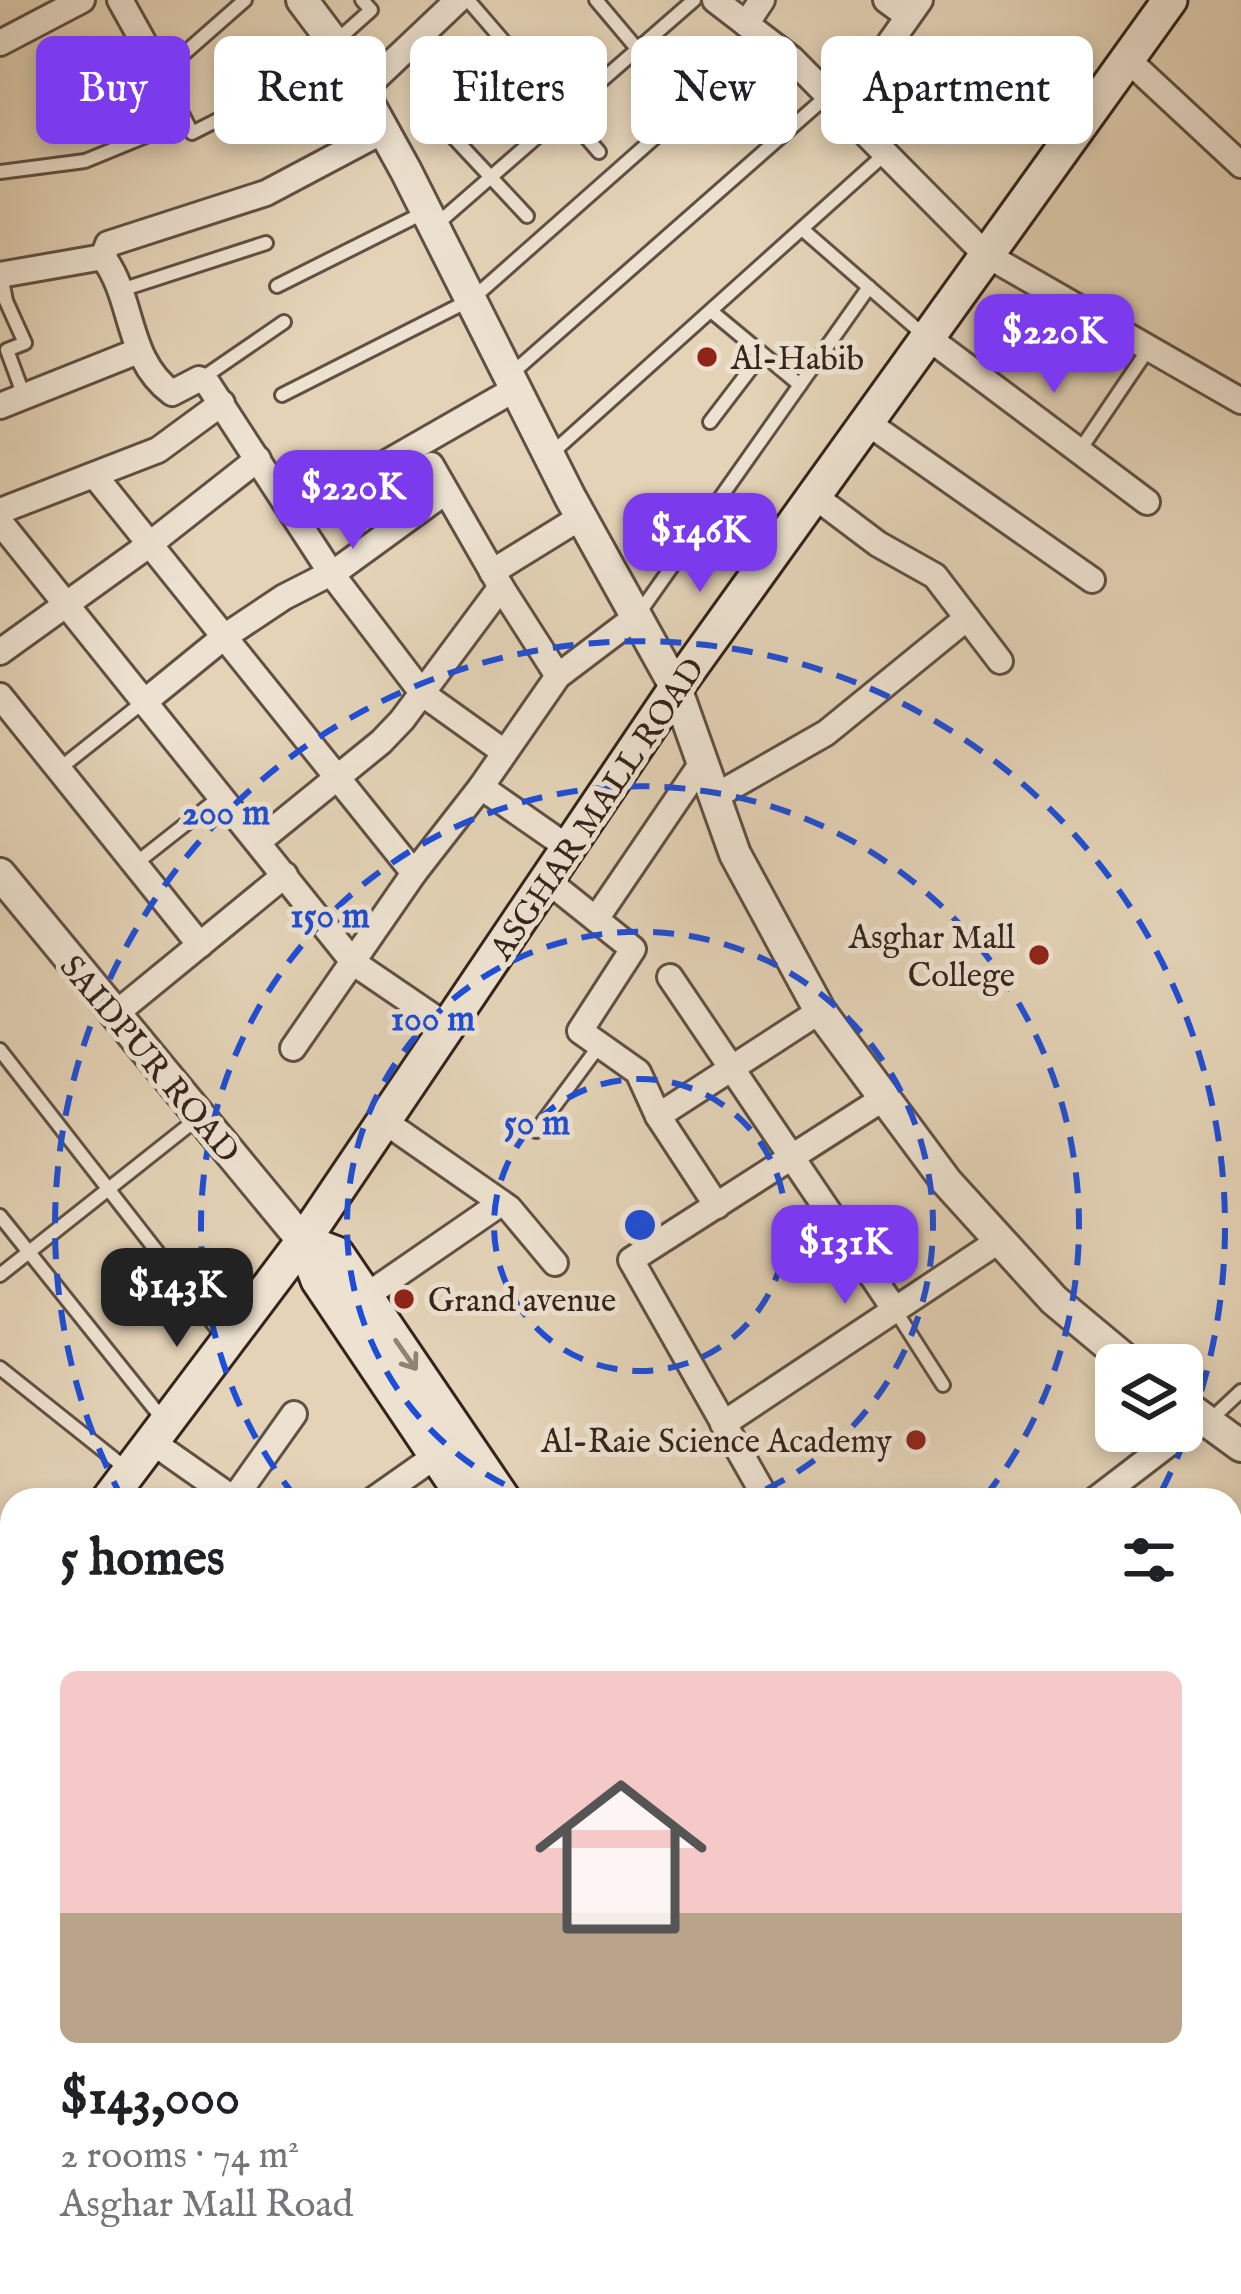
<!DOCTYPE html>
<meta charset="utf-8">
<style>
body{margin:0;font-family:"IM FELL English",serif;background:#f2f2f2;color:#202124;height:100vh;display:flex;flex-direction:column;font-size:45px;white-space:nowrap}
*{box-sizing:border-box;margin:0}
p{font-size:39px;color:#757577}
.icon{flex:none;width:66px;height:66px;fill:none;stroke:currentColor;stroke-width:2;stroke-linecap:round;stroke-linejoin:round}
.map{position:relative;flex:1;overflow:hidden}
.drawer{position:absolute;left:0px;top:1488px;width:1242px;height:807px;display:flex;flex-direction:column;background:#fff;border-radius:36px 36px 0 0;box-shadow:0 6px 18px #0003}
.drawer>*{flex:none}
.top-card{position:absolute;left:36px;top:36px;width:1170px;height:108px;display:flex;gap:24px}
.buttons{position:absolute;left:1095px;top:1344px;display:grid;gap:24px}
.buttons a{display:grid;place-items:center;width:108px;height:108px;border-radius:18px;background:#fff;box-shadow:0 6px 18px #0003;font-size:60px}
.price{position:absolute;translate:-50% -102px;padding:0 27px;border-radius:24px;background:#7c3aed;color:#fff;font-size:39px;line-height:78px;filter:drop-shadow(0 3px 6px #0008)}
.price::after{content:'';position:absolute;left:50%;top:72px;width:36px;height:27px;margin-left:-18px;background:inherit;clip-path:polygon(0 0,100% 0,50% 100%)}
.price.selected{background:#222;color:#fff}
ul{padding:0;list-style:none}
li{display:grid;align-content:center;gap:24px;height:636px;padding:0 60px}
li span{display:grid;place-items:center;height:372px;border-radius:18px;color:#555}
li>.icon{margin-inline-start:auto}
span .icon{width:216px;height:216px;fill:#fffc;stroke-width:1}
li b{font-size:51px}
h2{display:flex;justify-content:space-between;align-items:center;height:144px;padding:0 60px;font-size:51px}
.pill{padding:0 42px;border-radius:18px;background:#fff;box-shadow:0 6px 18px #0003;font-size:42px;line-height:108px}
.pill.selected{background:#7c3aed;color:#fff}
.map>svg:first-child{display:block}
</style>
<div class="map">
<svg width="1241" height="2294" viewBox="0 0 1241 2294">
<rect width="100%" height="100%" fill="#e4d3b7"/>
<filter id="stains"><feTurbulence type="fractalNoise" baseFrequency=".00167" numOctaves="4"/><feColorMatrix values="0 0 0 0 .2 0 0 0 0 .09 0 0 0 0 .02 0 0 0 .5 -.17"/></filter>
<radialGradient id="worn" r=".72"><stop offset=".6" stop-color="#630" stop-opacity="0"/><stop offset="1" stop-color="#630" stop-opacity=".3"/></radialGradient>
<path fill="#b7bb8c" stroke="#767054" stroke-width="3" d="M176,2283H682L689,2294H155Z"/>
<g fill="none" stroke-linecap="round" stroke-linejoin="round">
<g stroke="#605044" stroke-width="18">
<g id="service">
<path d="M468,0L599,152"/>
<path d="M596,0L687,108"/>
<path d="M334,43L371,10L362,0"/>
<path d="M179,58L245,0"/>
<path d="M169,88L192,133L342,57"/>
<path d="M429,111L527,216"/>
<path d="M0,172L85,161L185,120"/>
<path d="M437,224L694,0"/>
<path d="M802,229L925,336"/>
<path d="M1,275L6,301L25,343L7,350L24,396"/>
<path d="M277,286L425,212"/>
<path d="M118,291L266,243"/>
<path d="M711,311L800,385"/>
<path d="M510,375L827,96"/>
<path d="M201,379L284,322"/>
<path d="M282,395L472,299L765,40"/>
<path d="M710,422L762,354"/>
<path d="M1080,450L1149,348"/>
<path d="M552,453L885,154"/>
<path d="M637,616L869,287"/>
<path d="M59,769L142,703"/>
<path d="M135,864L220,797"/>
<path d="M0,1050L226,1340"/>
<path d="M536,1131L599,1046"/>
<path d="M0,1216L165,1422"/>
<path d="M0,1275L198,1118"/>
<path d="M895,1310L943,1385"/>
<path d="M0,1368L128,1470"/>
<path d="M1208,1422L1241,1391"/>
</g>
</g>
<g stroke="#605044" stroke-width="30">
<g id="minor">
<path d="M120,0L169,88"/>
<path d="M715,0L792,59L985,254L1241,401"/>
<path d="M886,0L908,16"/>
<path d="M746,24L762,0"/>
<path d="M0,43L82,0"/>
<path d="M1126,58L1241,165"/>
<path d="M362,91L458,0"/>
<path d="M843,109L920,0"/>
<path d="M103,257L108,244L266,193L383,131"/>
<path d="M0,275L103,257C135,300 125,358 172,393L199,379L208,384L331,573L423,694L504,752"/>
<path d="M926,336L1147,502"/>
<path d="M0,406L138,351"/>
<path d="M865,421L1092,580"/>
<path d="M431,465L501,587L558,676"/>
<path d="M374,470L517,388"/>
<path d="M95,476L414,873"/>
<path d="M813,495L878,544L935,576L1000,661"/>
<path d="M0,511L158,450L222,403"/>
<path d="M0,522L354,963L448,1027"/>
<path d="M492,572L581,517"/>
<path d="M0,652L150,544L258,459"/>
<path d="M0,696L200,945"/>
<path d="M143,703L224,637L284,597L339,569L445,492"/>
<path d="M481,787L570,849"/>
<path d="M714,797L826,733L967,618"/>
<path d="M258,842L381,742L402,720L501,587"/>
<path d="M548,881L633,949L580,1031L638,1072L658,1116L717,1206"/>
<path d="M596,919L702,763"/>
<path d="M670,977L895,1310"/>
<path d="M114,1015L285,875"/>
<path d="M293,1048L414,873L481,787L558,676L636,617"/>
<path d="M658,1116L820,1011"/>
<path d="M384,1121L509,1208L555,1263"/>
<path d="M366,1296L501,1203"/>
<path d="M723,1424L1000,1240"/>
<path d="M151,1441L235,1500"/>
<path d="M233,1500L294,1414"/>
<path d="M373,1500L437,1455"/>
<path d="M767,1500L631,1260L884,1098"/>
<path d="M1095,1500L1202,1418"/>
<path d="M1230,1704L1241,1719"/>
<path d="M0,1706L12,1714"/>
<path d="M0,1737L12,1820"/>
<path d="M1230,1775L1241,1768"/>
<path d="M0,1852L12,1848"/>
<path d="M1230,2006L1241,1998"/>
<path d="M0,2061L12,2057"/>
<path d="M0,2159L12,2154"/>
<path d="M1230,2226L1241,2219"/>
<path d="M0,2265L12,2261"/>
<path d="M1230,2267L1241,2285"/>
<path d="M87,2283L90,2294"/>
<path d="M838,2283L846,2294"/>
<path d="M906,2294L924,2283"/>
</g>
</g>
<g stroke="#605044" stroke-width="36">
<g id="tertiary">
<path d="M302,0L338,48L406,171L570,497L676,688L735,854L820,1011L946,1181L1054,1300L1132,1365"/>
<path d="M0,874L303,1241"/>
<path d="M1182,1403L1241,1446"/>
</g>
</g>
<g stroke="#34241d" stroke-width="39">
<g id="secondary">
<path d="M303,1241L337,1254L504,1500"/>
<path d="M303,1241L318,1280L466,1500"/>
<path d="M108,1500L303,1241L676,688L1170,0"/>
<path d="M0,1632L12,1619"/>
<path d="M969,2283L977,2294"/>
<path d="M1008,2283L1015,2294"/>
</g>
</g>
<use href="#service" stroke="#ede2d0" stroke-width="12"/>
<use href="#minor" stroke="#ede2d0" stroke-width="24"/>
<use href="#tertiary" stroke="#ede2d0" stroke-width="30"/>
<use href="#secondary" stroke="#ede2d0" stroke-width="33"/>
</g>
<defs><path id="oneway-shaft" d="M-6 0H5M1.5-3L5.5 0L1.5 3" fill="none" stroke-width="1.6" stroke-linecap="round" stroke-linejoin="round" transform="scale(3)"/></defs>
<use stroke="#908376" href="#oneway-shaft" transform="translate(406 1355) rotate(55)"/>
<g fill="none" stroke="#1d4ed8" stroke-width="6" stroke-dasharray="21 15">
<circle cx="640" cy="1225" r="146"/>
<path d="M537 1499A293 293 0 1 1 743 1499"/>
<path d="M296 1498A439 439 0 1 1 984 1498"/>
<path d="M123 1500A585 585 0 1 1 1157 1500"/>
</g>
<g fill="#8f2418" stroke="#ede2d0" stroke-width="4.5">
<circle cx="707" cy="357" r="12"/>
<circle cx="1039" cy="955" r="12"/>
<circle cx="404" cy="1299" r="12"/>
<circle cx="916" cy="1440" r="12"/>
</g>
<g text-anchor="middle" stroke-width="10" stroke-linejoin="round" paint-order="stroke">
<g font-size="33" fill="#34241d" stroke="#ede2d0" text-anchor="start">
<text x="731" y="369">Al-Habib</text>
<text x="1015" y="948" text-anchor="end">Asghar Mall<tspan x="1015" dy="38">College</tspan></text>
<text x="428" y="1311">Grand avenue</text>
<text x="892" y="1452" text-anchor="end">Al-Raie Science Academy</text>
</g>
<g font-size="33" fill="#34241d" stroke="#ede2d0">
<text transform="translate(596 808) rotate(-56)" y="12">ASGHAR MALL ROAD</text>
<text transform="translate(151 1058) rotate(50)" y="12">SAIDPUR ROAD</text>
</g>
</g>
<circle cx="640" cy="1225" r="18" fill="#1d4ed8" stroke="#ede2d0" stroke-width="6"/>
<g font-size="36" text-anchor="middle" font-weight="bold" fill="#1d4ed8" stroke="#ede2d0" stroke-width="10" stroke-linejoin="round" paint-order="stroke">
<text x="226" y="824">200 m</text>
<text x="330" y="927">150 m</text>
<text x="433" y="1030">100 m</text>
<text x="537" y="1134">50 m</text>
</g>
<rect width="100%" height="100%" filter="url(#stains)"/>
<rect width="100%" height="100%" fill="url(#worn)"/>
</svg>
<div class="buttons">
<a><svg class="icon" aria-label="layers" viewBox="0 0 24 24"><path d="M12 4l9 5-9 5-9-5zM3 14l9 5 9-5"/></svg></a>
</div>
<b class="price" style="left:1054px;top:396px">$220K</b>
<b class="price" style="left:353px;top:552px">$220K</b>
<b class="price" style="left:700px;top:595px">$146K</b>
<b class="price" style="left:845px;top:1307px">$131K</b>
<b class="price selected" style="left:177px;top:1350px">$143K</b>
<div class="top-card">
<a class="pill selected">Buy</a>
<a class="pill">Rent</a>
<a class="pill">Filters</a>
<a class="pill">New</a>
<a class="pill">Apartment</a>
</div>
<section class="drawer">
<h2>5 homes<svg class="icon" aria-label="filters" viewBox="0 0 24 24"><path d="M4 7h16M4 17h16"/><circle cx="9" cy="7" r="2"/><circle cx="15" cy="17" r="2"/></svg></h2>
<ul>
<li><span style="background:linear-gradient(#f6c9c9 65%,#b9a48a 0)"><svg class="icon" aria-label="home" viewBox="0 0 24 24"><path d="M3 11l9-7 9 7M6 9v11h12V9"/></svg></span><div><b>$143,000</b><p>2 rooms · 74 m²</p><p>Asghar Mall Road</p></div></li>
</ul>
</section>
</div>
